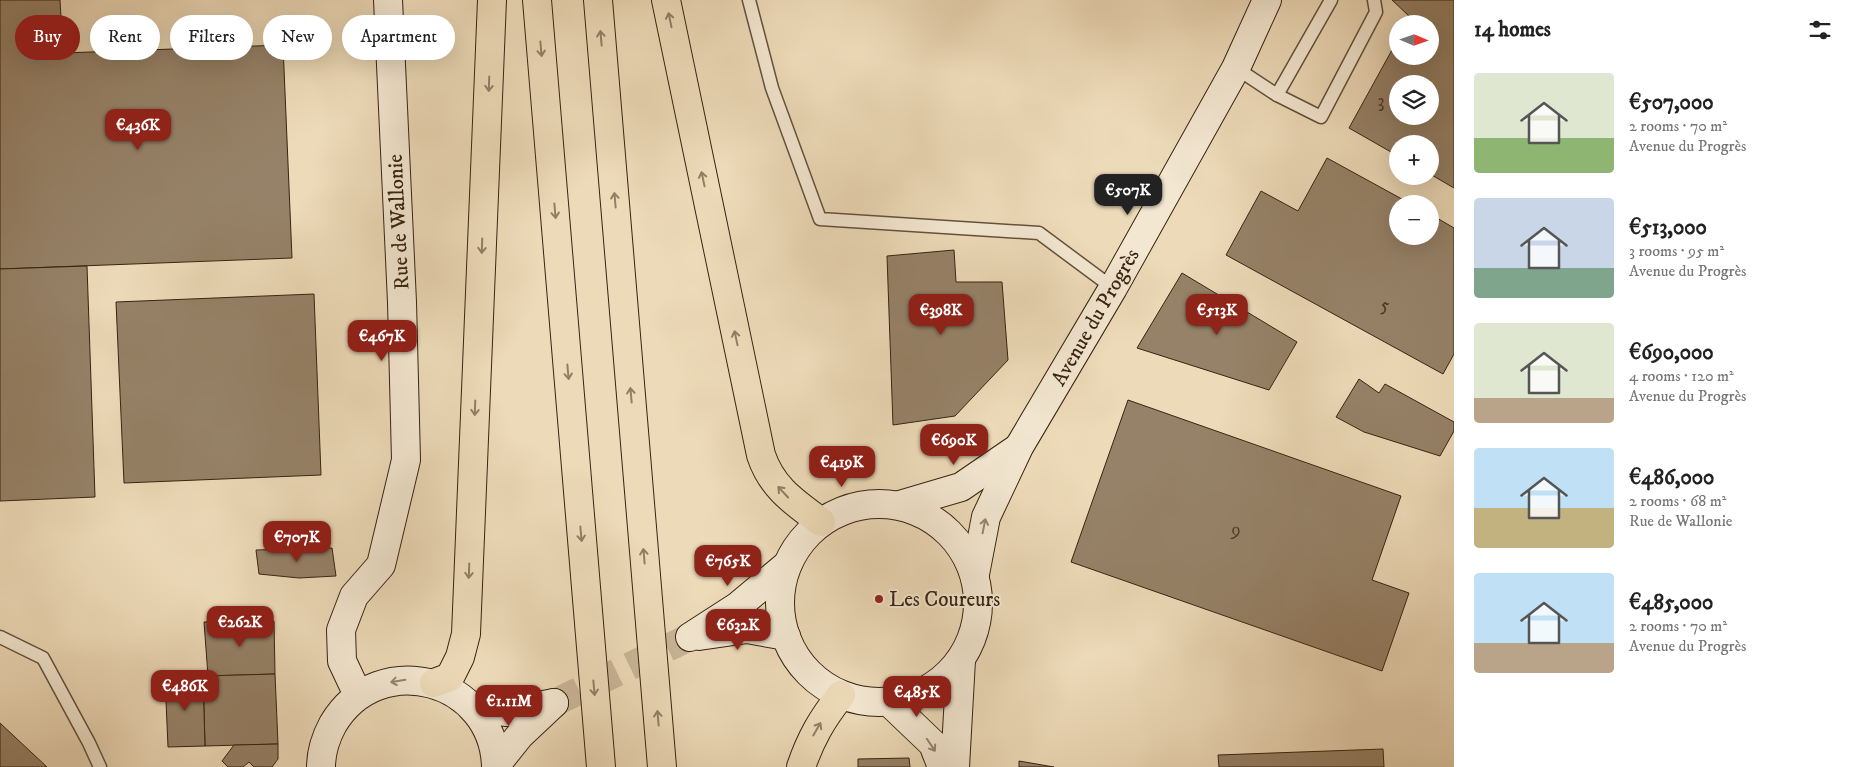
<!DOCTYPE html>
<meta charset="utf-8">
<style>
body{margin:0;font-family:"IM FELL DW Pica",serif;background:#f6f6f6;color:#222;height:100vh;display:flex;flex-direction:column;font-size:19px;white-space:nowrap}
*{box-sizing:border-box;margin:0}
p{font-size:16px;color:#767676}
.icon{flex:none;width:28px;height:28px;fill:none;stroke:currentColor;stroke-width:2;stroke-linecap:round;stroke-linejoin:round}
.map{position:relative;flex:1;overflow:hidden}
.panel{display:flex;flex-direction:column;background:#fff;width:400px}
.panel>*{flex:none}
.guide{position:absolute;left:15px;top:15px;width:475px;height:45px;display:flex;gap:10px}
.needle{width:32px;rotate:92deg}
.controls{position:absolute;left:1389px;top:15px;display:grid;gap:10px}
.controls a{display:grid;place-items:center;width:50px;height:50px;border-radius:50%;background:#fff;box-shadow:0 5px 20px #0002;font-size:25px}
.price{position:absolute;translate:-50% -42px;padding:0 11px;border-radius:10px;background:#8f2418;color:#fff;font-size:16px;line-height:32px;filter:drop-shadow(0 1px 2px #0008)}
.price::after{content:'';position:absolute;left:50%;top:30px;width:15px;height:11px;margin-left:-8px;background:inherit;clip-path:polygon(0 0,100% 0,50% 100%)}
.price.selected{background:#222;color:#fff}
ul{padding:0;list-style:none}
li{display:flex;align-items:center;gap:15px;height:125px;padding:0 20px}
li span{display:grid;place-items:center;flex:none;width:140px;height:100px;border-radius:5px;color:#555}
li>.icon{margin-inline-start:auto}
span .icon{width:60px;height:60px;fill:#fffc;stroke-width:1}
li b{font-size:21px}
h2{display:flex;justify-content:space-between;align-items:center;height:60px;padding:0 20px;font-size:21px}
.chip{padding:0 18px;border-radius:22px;background:#fff;box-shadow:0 5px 20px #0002;font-size:18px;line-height:45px}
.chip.selected{background:#8f2418;color:#fff}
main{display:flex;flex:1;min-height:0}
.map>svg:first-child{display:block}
</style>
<main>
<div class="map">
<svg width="1454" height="767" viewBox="0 0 1454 767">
<rect width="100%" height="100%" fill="#eddab8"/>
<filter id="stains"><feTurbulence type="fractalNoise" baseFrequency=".004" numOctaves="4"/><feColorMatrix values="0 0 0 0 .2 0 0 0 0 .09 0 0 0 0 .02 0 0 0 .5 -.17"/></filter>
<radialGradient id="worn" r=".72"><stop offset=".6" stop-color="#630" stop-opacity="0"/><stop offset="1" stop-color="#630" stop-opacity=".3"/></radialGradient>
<g fill="#968268" stroke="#372311" fill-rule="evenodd">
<path d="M0,0H60L63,53L283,45L292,258L0,269Z"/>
<path d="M1392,0H1454V188L1430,174V144H1398V156L1349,128L1398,39V56H1430V24H1406L1410,17ZM1398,84H1430V116H1398Z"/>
<path d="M1327,158L1411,204H1398V236H1430V214L1454,228V354L1443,374L1226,255L1261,191L1298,211Z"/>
<path d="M954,250L956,282H1002L1008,360L955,416L893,425L887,256Z"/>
<path d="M87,266L95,497L0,501V269Z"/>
<path d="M1182,273L1297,342L1269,390L1137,348Z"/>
<path d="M314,294L321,475L124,483L116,302Z"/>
<path d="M1359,379L1379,393L1385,384L1454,422V431L1440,456L1364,432L1336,417Z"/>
<path d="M1128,400L1401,496L1372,580L1409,593L1382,671L1071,562Z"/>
<path d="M332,548L336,576L299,578L259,574L256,550Z"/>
<path d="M274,621L275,674L208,676L204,622Z"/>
<path d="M275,674L278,744L205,746L203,676Z"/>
<path d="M203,676L205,746L168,747L165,678Z"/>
<path d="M0,723L47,767H0Z"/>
<path d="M278,744V759L272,767H254L249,762L243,767H228L222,761L234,745Z"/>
<path d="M1383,749L1384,767H1219L1218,755Z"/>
<path d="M909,758L910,767H858V759Z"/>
<path d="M1019,761L1054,767H1019Z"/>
</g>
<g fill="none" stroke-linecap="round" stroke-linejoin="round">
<path stroke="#c9b597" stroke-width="28" stroke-dasharray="28 14" stroke-linecap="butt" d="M554,703L690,637"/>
<g stroke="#64513b" stroke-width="15">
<g id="lane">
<path d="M749,0L772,88L820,219L1039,233L1113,288"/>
<path d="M1236,68L1277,95L1321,117L1376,12L1374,0"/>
<path d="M1277,95L1331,0"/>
<path d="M0,637L43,658L89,743L100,767"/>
</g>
</g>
<g stroke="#372311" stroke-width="30">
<g id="secondary">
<circle cx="879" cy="603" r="99"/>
<path d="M900,505L961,487L1018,448"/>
<path d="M975,574L986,517L1019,447L1113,288L1236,68L1267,0"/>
<path d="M699,636L747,629L786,636"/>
<path d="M690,637L738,606L787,565"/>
<path d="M358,695L342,661L341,630L354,596L381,565L406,460L402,302L388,0"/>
<path d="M889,702L933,744L942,767"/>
<path d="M473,708L507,712L554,703"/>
<path d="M496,765L520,735L554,703"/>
<path d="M321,767C321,752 326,737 333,724C379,647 494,679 496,767"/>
<path d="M955,767L961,660"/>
</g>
</g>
<g stroke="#372311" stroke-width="30">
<g id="highway">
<path d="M537,0L601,767"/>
<path d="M598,0L662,767"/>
<path d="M666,0L761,455C772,488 794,502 821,522"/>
<path d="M434,683L450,677L460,657L466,634L492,0"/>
<path d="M801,767C811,738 822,719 841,695"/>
</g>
</g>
<use href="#lane" stroke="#f3e7d1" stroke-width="12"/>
<use href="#secondary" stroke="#f3e7d1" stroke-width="28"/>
<use href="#highway" stroke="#eddab8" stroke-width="28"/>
</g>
<defs><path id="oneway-shaft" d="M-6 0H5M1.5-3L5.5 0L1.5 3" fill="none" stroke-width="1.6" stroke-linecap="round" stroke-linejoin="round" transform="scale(1.25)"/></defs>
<g stroke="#927e64">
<use href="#oneway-shaft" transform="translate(670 20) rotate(-102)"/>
<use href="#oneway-shaft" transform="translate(601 38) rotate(-95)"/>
<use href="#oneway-shaft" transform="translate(541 49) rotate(85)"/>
<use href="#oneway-shaft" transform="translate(489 84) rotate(92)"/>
<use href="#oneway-shaft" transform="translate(703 179) rotate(-102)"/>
<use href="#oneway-shaft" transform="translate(615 200) rotate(-95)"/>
<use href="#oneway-shaft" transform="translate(555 211) rotate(85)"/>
<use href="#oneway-shaft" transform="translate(482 246) rotate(92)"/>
<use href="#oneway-shaft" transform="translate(736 338) rotate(-102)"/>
<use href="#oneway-shaft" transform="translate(568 372) rotate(85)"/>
<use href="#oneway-shaft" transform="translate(631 395) rotate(-95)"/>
<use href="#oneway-shaft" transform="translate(475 408) rotate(92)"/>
<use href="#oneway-shaft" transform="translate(783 492) rotate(-133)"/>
<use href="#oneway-shaft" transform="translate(581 534) rotate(85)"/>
<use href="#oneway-shaft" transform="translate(644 556) rotate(-95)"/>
<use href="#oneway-shaft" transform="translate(469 571) rotate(92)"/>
<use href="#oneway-shaft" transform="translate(594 688) rotate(85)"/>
<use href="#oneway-shaft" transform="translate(658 718) rotate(-95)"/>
<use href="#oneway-shaft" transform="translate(817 729) rotate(-60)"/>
</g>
<g stroke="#958571">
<use href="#oneway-shaft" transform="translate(984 526) rotate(-79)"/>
<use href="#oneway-shaft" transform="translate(398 681) rotate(171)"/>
<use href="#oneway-shaft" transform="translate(931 745) rotate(56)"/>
</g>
<circle fill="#8f2418" stroke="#f3e7d1" stroke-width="2" cx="879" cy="599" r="5"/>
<g text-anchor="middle" stroke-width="4" stroke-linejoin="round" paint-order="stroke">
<g font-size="19" fill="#4f3b27">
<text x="1381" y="107">3</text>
<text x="1385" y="311">5</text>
<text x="1236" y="536">9</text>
</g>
<g font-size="21" fill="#372311" stroke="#f3e7d1">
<text transform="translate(398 222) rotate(-93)" y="7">Rue de Wallonie</text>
<text transform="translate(1095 317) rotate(-60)" y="7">Avenue du Progrès</text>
</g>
<g font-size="21" fill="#372311" stroke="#f3e7d1" text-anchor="start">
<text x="889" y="606">Les Coureurs</text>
</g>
</g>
<rect width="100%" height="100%" filter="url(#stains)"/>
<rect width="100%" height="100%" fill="url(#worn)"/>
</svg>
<div class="controls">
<a><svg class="needle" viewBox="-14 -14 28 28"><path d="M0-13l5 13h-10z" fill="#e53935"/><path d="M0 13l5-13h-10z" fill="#767676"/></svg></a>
<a><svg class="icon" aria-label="layers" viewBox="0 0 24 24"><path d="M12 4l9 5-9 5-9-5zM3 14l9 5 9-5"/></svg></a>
<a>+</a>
<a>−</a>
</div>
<b class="price" style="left:138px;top:151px">€436K</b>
<b class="price selected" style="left:1128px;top:216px">€507K</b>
<b class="price" style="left:941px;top:336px">€398K</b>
<b class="price" style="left:1217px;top:336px">€513K</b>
<b class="price" style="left:382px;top:362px">€467K</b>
<b class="price" style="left:954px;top:466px">€690K</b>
<b class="price" style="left:842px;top:488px">€419K</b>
<b class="price" style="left:297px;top:563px">€707K</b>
<b class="price" style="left:728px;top:587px">€765K</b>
<b class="price" style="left:240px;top:648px">€262K</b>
<b class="price" style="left:738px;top:651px">€632K</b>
<b class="price" style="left:185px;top:712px">€486K</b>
<b class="price" style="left:917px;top:718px">€485K</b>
<b class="price" style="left:509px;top:727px">€1.11M</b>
<div class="guide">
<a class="chip selected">Buy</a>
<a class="chip">Rent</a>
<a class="chip">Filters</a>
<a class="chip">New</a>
<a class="chip">Apartment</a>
</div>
</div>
<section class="panel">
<h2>14 homes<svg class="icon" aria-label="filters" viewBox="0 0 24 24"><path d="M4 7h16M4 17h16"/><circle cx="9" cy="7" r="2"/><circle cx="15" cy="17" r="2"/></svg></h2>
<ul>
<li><span style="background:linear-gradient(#dfe7d0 65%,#8fb573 0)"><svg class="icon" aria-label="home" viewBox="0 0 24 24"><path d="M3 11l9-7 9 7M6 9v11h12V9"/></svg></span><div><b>€507,000</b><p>2 rooms · 70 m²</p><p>Avenue du Progrès</p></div></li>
<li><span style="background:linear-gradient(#c9d6e8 70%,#7fa58c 0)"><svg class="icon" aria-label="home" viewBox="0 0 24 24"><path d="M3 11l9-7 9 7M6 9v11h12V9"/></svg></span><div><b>€513,000</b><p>3 rooms · 95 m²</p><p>Avenue du Progrès</p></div></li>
<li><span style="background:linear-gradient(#dfe7d0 75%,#b9a48a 0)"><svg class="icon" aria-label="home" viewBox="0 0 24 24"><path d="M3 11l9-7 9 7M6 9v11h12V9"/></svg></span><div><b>€690,000</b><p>4 rooms · 120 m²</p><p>Avenue du Progrès</p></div></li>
<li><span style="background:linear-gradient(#bfe0f5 60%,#c2b280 0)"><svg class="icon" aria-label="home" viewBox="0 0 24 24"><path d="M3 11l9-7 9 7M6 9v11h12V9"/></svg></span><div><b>€486,000</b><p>2 rooms · 68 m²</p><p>Rue de Wallonie</p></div></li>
<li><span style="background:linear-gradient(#bfe0f5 70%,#b9a48a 0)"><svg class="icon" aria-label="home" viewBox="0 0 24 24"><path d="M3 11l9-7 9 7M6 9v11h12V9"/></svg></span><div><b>€485,000</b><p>2 rooms · 70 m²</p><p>Avenue du Progrès</p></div></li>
</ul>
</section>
</main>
